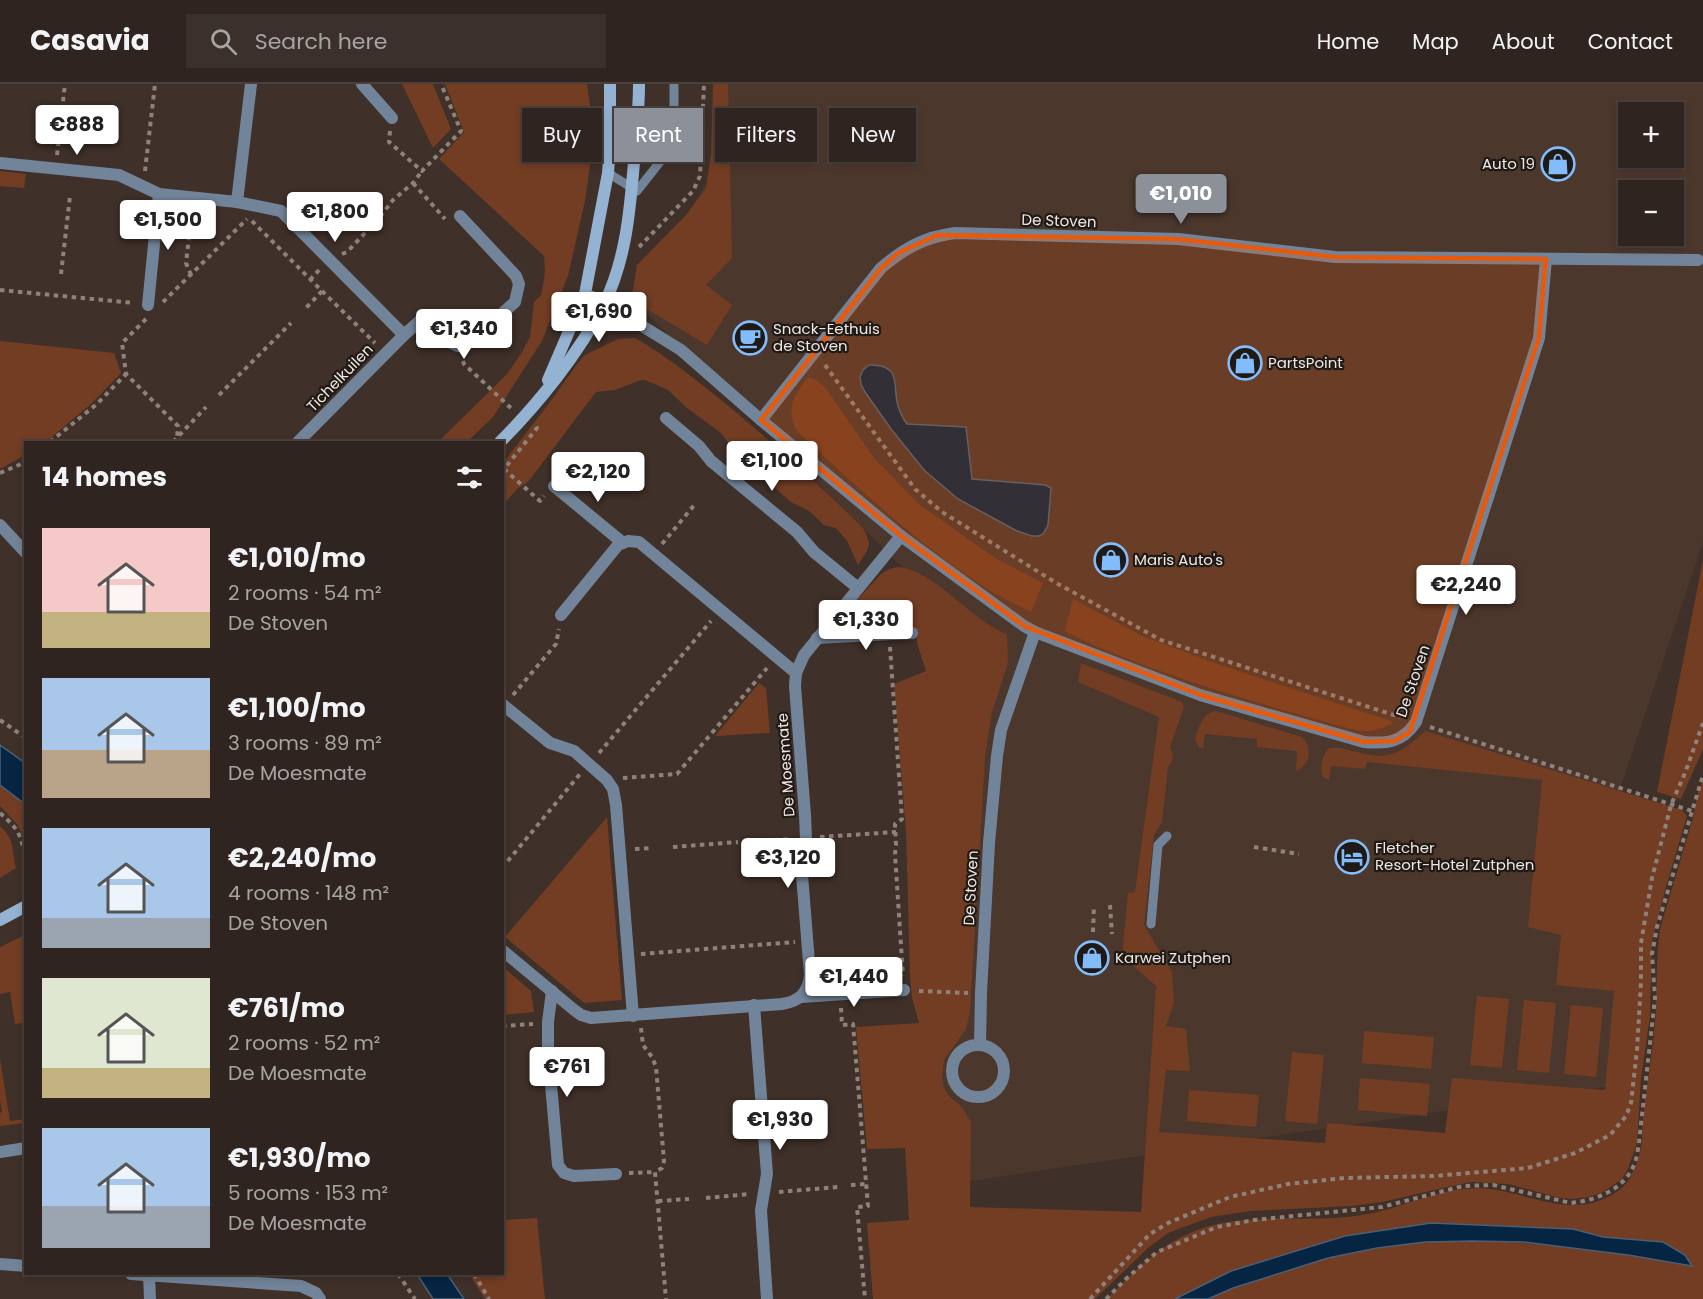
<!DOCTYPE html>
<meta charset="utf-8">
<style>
body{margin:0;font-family:Poppins,sans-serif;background:#3b302c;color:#f1f3f6;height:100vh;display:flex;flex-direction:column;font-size:22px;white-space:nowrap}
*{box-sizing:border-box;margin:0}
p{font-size:20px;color:#a7a4a4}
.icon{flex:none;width:33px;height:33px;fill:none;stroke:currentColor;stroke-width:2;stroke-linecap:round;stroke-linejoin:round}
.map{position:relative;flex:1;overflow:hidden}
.sheet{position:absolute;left:24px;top:357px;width:480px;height:834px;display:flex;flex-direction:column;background:#2f241f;border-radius:0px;box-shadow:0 3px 9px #0003,0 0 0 2px #4a413d}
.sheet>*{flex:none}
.hud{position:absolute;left:522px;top:24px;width:570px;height:54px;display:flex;gap:12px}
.controls{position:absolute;left:1618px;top:18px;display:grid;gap:12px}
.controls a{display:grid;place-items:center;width:66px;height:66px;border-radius:0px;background:#2f241f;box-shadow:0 3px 9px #0003,0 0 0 2px #4a413d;font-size:30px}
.price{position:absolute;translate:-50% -51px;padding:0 14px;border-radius:6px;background:#fff;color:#222;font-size:20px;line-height:39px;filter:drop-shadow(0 2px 3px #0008)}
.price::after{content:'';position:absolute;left:50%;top:36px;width:18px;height:14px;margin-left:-9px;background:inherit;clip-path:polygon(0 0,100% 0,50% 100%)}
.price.selected{background:#8c9099;color:#fff}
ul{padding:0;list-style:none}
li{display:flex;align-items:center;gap:18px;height:150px;padding:0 18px}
li span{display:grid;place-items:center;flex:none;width:168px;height:120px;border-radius:0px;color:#555}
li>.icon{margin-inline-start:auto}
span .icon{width:72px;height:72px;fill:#fffc;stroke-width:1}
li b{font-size:26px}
h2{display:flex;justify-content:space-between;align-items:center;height:72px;padding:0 18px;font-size:26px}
.chip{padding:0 21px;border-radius:0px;background:#2f241f;box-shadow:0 3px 9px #0003,0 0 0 2px #4a413d;font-size:21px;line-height:54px}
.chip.selected{background:#8c9099;color:#fff}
header{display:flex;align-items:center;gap:36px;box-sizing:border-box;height:84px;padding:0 30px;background:#2f241f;border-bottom:2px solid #4a413d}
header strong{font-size:28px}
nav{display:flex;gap:33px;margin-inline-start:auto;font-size:21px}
.search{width:420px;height:54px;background:#3b302c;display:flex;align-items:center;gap:15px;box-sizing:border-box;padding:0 21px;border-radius:0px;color:#a7a4a4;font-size:22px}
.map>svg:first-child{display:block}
</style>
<header>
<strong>Casavia</strong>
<div class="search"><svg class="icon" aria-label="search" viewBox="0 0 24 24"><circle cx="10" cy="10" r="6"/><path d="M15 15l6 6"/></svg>Search here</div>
<nav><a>Home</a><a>Map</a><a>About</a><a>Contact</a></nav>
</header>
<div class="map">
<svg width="1703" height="1215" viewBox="0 0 1703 1215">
<rect width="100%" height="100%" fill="#3f3029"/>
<path fill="#4c372d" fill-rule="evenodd" d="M719,0H1703V458L1619,708V1001L957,1099L932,991L997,577L636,219L718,79ZM1629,28H1674V74H1629ZM1629,106H1674V152H1629Z"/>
<g fill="#723d23">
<path d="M402,0H433L451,45L433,64Z"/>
<path d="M445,0H587L594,49L590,82L585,117L568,192L542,257L493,333L467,358H438L507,290L522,268L530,253L534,218L541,211L543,201L545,188L544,172L439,75L464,48Z"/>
<path d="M713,0H728L732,174L706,201L732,221L707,261L640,221L632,211L637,181L686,131L706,104L711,69Z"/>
<path d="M0,87L26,90L24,104L0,102Z"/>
<path d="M635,254C669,273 700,299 731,324C776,362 821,402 863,444C873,462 869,464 858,481L847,457L836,444L824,441L809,427L791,418L738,372L721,349L687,324L668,306L645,296H641L615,306L596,308L528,398L518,404L503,421V379L547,322L578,279L585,271L618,255Z"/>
<path d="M0,257L114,269L121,289L92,319L46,358H26L25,371L0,385Z"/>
<path d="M808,293L818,297L827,306L874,374L920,421L995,474L1043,499L1031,528C1016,520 1000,513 986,504C917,459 855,402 796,346C786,321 794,313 808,293Z"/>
<path d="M1703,476V665L1681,715L1657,708Z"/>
<path d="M898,483C935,486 971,537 1007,550L1008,579L991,632L985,674L970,928L966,945L944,976L942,994L944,1004L949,1012L962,1023L971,1038L970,1123L1141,1128L1156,902L1122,872L1128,809L1135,808L1159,633L1078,598L1081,579L1182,618L1184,623L1170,663C1174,672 1174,675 1168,683L1162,738L1154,751L1144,841L1172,888L1174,919L1166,942L1186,945L1190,987L1166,986L1159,1048L1325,1059L1327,1039L1445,1049L1452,994L1605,1006L1614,907L1556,901L1561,851L1528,843L1542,696L1367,678L1365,685L1331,682L1329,696L1323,693C1319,684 1322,671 1329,664C1339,662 1347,666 1357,668C1389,677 1402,669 1425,647L1682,726L1687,732L1666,803L1652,857L1650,932L1641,995L1637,1059L1628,1085L1622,1095L1603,1108L1589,1113L1573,1115L1560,1114L1508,1100L1470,1098L1382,1118L1352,1122L1250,1127L1211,1133L1168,1149L1148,1164L1095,1215H873L867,1139L909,1136L905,1064L867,1065L856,943L919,939L912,914L910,893L906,747L894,600L926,587L917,559V548L914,545L839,547L834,541L881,490L889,485Z"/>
<path d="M1073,515L1142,552L1223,582L1394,638C1380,646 1371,649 1355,646C1286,627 1217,608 1149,583C1120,572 1093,562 1065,547Z"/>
<path d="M759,599L766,604L770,649L715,652Z"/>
<path d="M1216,627L1302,653C1313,664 1310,682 1296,687L1297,667L1257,663V655L1205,650L1203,664L1199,663L1195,655C1200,642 1201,630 1216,627Z"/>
<path d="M1703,697V1215H1208C1288,1179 1386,1155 1474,1157C1547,1158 1619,1169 1691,1182L1685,1171L1663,1158L1603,1153L1565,1144L1431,1139L1345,1152L1231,1187L1175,1215H1107C1136,1185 1161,1159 1200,1145C1252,1127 1309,1140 1362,1131C1401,1125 1436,1105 1476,1104C1514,1104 1550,1126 1588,1120C1602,1117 1622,1108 1629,1095C1645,1068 1641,1054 1644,1025C1648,993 1654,959 1656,926C1657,899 1656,872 1660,845L1693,734L1698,708Z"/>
<path d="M0,701L25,720V756L17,740L0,722Z"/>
<path d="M607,733L622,916L584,919L505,853Z"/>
<path d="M0,742C16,757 11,765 16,784L0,794Z"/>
<path d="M25,851V947L24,939L15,940L10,908L0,910V863Z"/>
<path d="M503,883L531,907L534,928L503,931Z"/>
<path d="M1477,912L1509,915L1502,984L1470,981Z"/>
<path d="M1524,916L1556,919L1549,989L1517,986Z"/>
<path d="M1571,921L1603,924L1596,993L1564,990Z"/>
<path d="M1364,947L1434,953L1431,985L1362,979Z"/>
<path d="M1292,968L1324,971L1317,1040L1285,1037Z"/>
<path d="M0,975L10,1037L25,1035V1039L0,1042V1029L2,1028L0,1016Z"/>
<path d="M1360,994L1430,1000L1427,1032L1358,1026Z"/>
<path d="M1189,1006L1259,1011L1256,1043L1187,1037Z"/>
<path d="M537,1134L545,1215H485L469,1190H502L503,1136Z"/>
</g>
<g fill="#052543" stroke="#4c5f73" stroke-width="1.5">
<path d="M869,281C903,280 892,302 898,322C900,328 903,335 907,340L966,343L972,395L1045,401L1051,404L1048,441L1043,450L1039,452H1032L1017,447L958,415L924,386L891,345L865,308L861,300L860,293L863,286Z"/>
<path d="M0,661L25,679V720L0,701Z"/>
<path d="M1431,1139L1573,1145L1603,1153L1663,1158L1685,1171L1692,1182L1628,1171L1524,1158L1472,1157L1425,1158L1377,1164L1328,1174L1233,1204L1208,1215H1175L1231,1187L1345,1152Z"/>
<path d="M417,1190H447L464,1215H433Z"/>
</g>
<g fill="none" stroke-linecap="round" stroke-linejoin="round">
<g stroke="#8e827b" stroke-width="4" stroke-dasharray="4.5 4.5" stroke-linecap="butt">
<path d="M390,47L389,58L422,87L461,47L441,0"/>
<path d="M57,71L65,0"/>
<path d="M145,87L155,0"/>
<path d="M413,99L445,135"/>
<path d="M252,137L322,207L304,226"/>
<path d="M639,163L693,107L700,92L704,0"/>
<path d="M342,170L347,168L379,134L393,116L413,99L422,87"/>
<path d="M61,190L70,112"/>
<path d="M191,191L186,179L192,127"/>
<path d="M310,196L319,186"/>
<path d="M0,206L134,219"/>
<path d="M322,207L375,259"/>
<path d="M163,218L247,135"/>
<path d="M146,235L122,259L126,290L178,342L177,355L181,358"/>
<path d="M463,277L464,280L513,326"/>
<path d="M825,281L915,405L942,428L1058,500L1161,556L1400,633"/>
<path d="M219,311L291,239"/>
<path d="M536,343L537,344L504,385L540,417L544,412"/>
<path d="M50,358L97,320L126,290"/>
<path d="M173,358L206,323"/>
<path d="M0,389L26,378"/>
<path d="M662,460L696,419"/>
<path d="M890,563L902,735L895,740L896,761L895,770L903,892"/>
<path d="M513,611L556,560L559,545"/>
<path d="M0,636L26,654"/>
<path d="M1430,643L1692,727"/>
<path d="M599,669L711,537"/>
<path d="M623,694L677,690L767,584"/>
<path d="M0,729C20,746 21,752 26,777"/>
<path d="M820,753L896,748"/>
<path d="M756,757L791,755"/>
<path d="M673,763L738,758"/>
<path d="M1254,763L1299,770"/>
<path d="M635,765L651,764"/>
<path d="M502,784L580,690"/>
<path d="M1110,821L1112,850"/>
<path d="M1093,848L1094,821"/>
<path d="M641,870L795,858"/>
<path d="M919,907L968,909"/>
<path d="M841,924L842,941L853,940L868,1122L857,1123L865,1215"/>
<path d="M502,942L533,940"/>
<path d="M641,944L643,961L652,973L656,983L664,1077L662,1084L655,1088L666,1215"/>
<path d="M629,1089L655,1088"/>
<path d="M851,1101L866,1100"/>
<path d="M779,1108L838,1103"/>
<path d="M706,1114L750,1110"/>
<path d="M658,1117L689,1115"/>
<path d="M398,1190L415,1215"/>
<path d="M474,1190L489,1215"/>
<path d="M1090,1215L1150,1150L1168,1139L1230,1113L1288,1100L1317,1097L1344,1094L1434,1092L1528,1084L1575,1069L1610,1051L1626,1032L1631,1019L1637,966L1641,898V859L1652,794L1671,721L1685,689L1703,639"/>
<path d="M1106,1215L1127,1194L1157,1168L1217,1143L1254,1136L1382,1123L1463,1102L1493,1101L1571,1119C1597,1116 1623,1106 1634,1081C1637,1074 1638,1065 1639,1058L1655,914L1652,870L1657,843L1703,691"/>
</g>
<g stroke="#728499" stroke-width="9">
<path d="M608,89L637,107L674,60V0"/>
<path d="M1151,840L1158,761L1167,752"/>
</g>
<g stroke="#728499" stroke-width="12">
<path d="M362,0L392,34"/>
<path d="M0,79L119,91L159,110L237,118L281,127L404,251"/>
<path d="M237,118L251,0"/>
<path d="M585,210L605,219L681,266L761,336L901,452L1024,542L1035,548L1200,611L1364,658C1386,660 1402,659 1416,638L1539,254L1546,175"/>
<path d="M148,221L159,110"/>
<path d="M666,334L699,362L711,377L797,448L814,468L858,504"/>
<path d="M761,336L881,184C905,164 924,153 955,149L1178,155L1335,173L1698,176"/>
<path d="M298,358L404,251L423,234L447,257L458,262L469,259L515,218L519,200L516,192L460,132"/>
<path d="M554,402L623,459"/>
<path d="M0,441L26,469"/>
<path d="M561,531L618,461L628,457L639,458L796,589"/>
<path d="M817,554L912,549"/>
<path d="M502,620L550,659L574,667L607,696L613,705L616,721L633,932"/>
<path d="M502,866L573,925L581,931L591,934L782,920C800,917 808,909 810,891L801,778L806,754L805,731L795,602L796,589L804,571L901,452"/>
<path d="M552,907L548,938V966L558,1081L564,1089L574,1092L616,1090"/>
<path d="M801,913L904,906"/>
<path d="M754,921L767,1090L761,1126L767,1215"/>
<circle cx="978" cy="987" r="26"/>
<path d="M980,961L981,909L989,759L997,672L1001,646L1035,548"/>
<path d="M0,1068L26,1064"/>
<path d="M0,1180L26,1182"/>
<path d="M131,1190L301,1202L316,1209L320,1215"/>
<path d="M149,1191L150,1215"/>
</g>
<g stroke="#94b2d2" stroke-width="12">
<path d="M548,296L585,210L608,89L610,62V0"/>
<path d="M500,358C539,319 579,269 604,220C626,176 630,126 634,78C636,52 639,26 639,0"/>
<path d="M0,836L26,822"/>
</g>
</g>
<path fill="#e8590c" fill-opacity="0.2" stroke="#e8590c" stroke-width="4.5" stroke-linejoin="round" d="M937,151L1178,155L1335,173L1546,175L1539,254L1410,648L1395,657L1364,658L1200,611L1024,542L901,452L761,336L881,184L898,169Z"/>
<defs>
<g id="shop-ring" transform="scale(1.725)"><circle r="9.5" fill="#201a16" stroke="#83bcfa" stroke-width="1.5"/><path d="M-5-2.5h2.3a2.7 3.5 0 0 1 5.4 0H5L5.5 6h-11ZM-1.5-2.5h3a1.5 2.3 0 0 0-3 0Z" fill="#83bcfa"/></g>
<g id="cafe-ring" transform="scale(1.725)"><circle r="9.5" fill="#201a16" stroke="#83bcfa" stroke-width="1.5"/><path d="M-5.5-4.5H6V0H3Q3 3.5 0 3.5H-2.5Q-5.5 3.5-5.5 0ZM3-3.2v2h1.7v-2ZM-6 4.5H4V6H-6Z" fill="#83bcfa"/></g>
<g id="hotel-ring" transform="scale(1.725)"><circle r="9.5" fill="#201a16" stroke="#83bcfa" stroke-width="1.5"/><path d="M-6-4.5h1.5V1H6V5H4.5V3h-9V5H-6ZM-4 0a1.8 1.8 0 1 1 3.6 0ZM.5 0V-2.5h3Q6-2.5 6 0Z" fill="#83bcfa"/></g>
</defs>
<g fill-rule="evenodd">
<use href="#shop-ring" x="1558" y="80"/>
<use href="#cafe-ring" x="750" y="254"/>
<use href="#shop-ring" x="1245" y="279"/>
<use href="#shop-ring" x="1111" y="476"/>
<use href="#hotel-ring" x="1352" y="773"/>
<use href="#shop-ring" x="1092" y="874"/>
</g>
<g text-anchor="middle" stroke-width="4.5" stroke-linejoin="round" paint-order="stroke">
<g font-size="15" fill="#f1e7e2" stroke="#201a16" text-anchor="start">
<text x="1535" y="85" text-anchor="end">Auto 19</text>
<text x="773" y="250">Snack-Eethuis<tspan x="773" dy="17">de Stoven</tspan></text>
<text x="1268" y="284">PartsPoint</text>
<text x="1134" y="481">Maris Auto's</text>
<text x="1375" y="769">Fletcher<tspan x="1375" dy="17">Resort-Hotel Zutphen</tspan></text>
<text x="1115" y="879">Karwei Zutphen</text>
</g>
<g font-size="15" fill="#f1e7e2" stroke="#201a16">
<text transform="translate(1059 137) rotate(2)" y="5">De Stoven</text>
<text transform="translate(340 294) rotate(-46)" y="5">Tichelkuilen</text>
<text transform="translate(1413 597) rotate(-71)" y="5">De Stoven</text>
<text transform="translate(786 681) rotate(-94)" y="5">De Moesmate</text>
<text transform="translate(971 804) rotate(-87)" y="5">De Stoven</text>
</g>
</g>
</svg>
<div class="controls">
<a>+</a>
<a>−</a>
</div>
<b class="price" style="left:77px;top:72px">€888</b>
<b class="price selected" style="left:1181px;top:141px">€1,010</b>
<b class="price" style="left:335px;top:159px">€1,800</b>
<b class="price" style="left:168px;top:167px">€1,500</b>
<b class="price" style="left:599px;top:259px">€1,690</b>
<b class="price" style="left:464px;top:276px">€1,340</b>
<b class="price" style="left:772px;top:408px">€1,100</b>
<b class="price" style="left:598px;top:419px">€2,120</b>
<b class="price" style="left:1466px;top:532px">€2,240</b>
<b class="price" style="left:866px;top:567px">€1,330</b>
<b class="price" style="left:788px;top:805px">€3,120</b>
<b class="price" style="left:854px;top:924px">€1,440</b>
<b class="price" style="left:567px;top:1014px">€761</b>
<b class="price" style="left:780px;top:1067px">€1,930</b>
<div class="hud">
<a class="chip">Buy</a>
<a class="chip selected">Rent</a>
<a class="chip">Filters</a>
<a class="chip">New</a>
</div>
<section class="sheet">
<h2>14 homes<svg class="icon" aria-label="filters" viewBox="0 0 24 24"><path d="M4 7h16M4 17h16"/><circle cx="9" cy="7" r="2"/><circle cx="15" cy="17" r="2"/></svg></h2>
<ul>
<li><span style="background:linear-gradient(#f6c9c9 70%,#c2b280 0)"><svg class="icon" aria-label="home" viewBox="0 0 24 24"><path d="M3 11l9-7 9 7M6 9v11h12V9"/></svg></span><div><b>€1,010/mo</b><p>2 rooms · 54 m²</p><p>De Stoven</p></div></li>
<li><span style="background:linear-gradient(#a9c7e8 60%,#b9a48a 0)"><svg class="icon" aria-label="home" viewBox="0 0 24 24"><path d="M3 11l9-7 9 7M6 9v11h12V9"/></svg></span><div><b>€1,100/mo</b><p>3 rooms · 89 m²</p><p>De Moesmate</p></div></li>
<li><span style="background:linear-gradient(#a9c7e8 75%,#9aa5b1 0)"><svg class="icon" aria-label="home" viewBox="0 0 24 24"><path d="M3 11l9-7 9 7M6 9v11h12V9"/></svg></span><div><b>€2,240/mo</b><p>4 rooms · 148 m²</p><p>De Stoven</p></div></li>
<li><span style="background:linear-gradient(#dfe7d0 75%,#c2b280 0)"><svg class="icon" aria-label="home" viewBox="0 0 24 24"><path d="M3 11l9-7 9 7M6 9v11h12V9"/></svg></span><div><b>€761/mo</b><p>2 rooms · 52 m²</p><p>De Moesmate</p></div></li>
<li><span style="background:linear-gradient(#a9c7e8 65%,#9aa5b1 0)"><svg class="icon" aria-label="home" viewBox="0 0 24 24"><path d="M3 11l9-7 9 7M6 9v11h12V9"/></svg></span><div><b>€1,930/mo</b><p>5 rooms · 153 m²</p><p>De Moesmate</p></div></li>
</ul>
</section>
</div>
